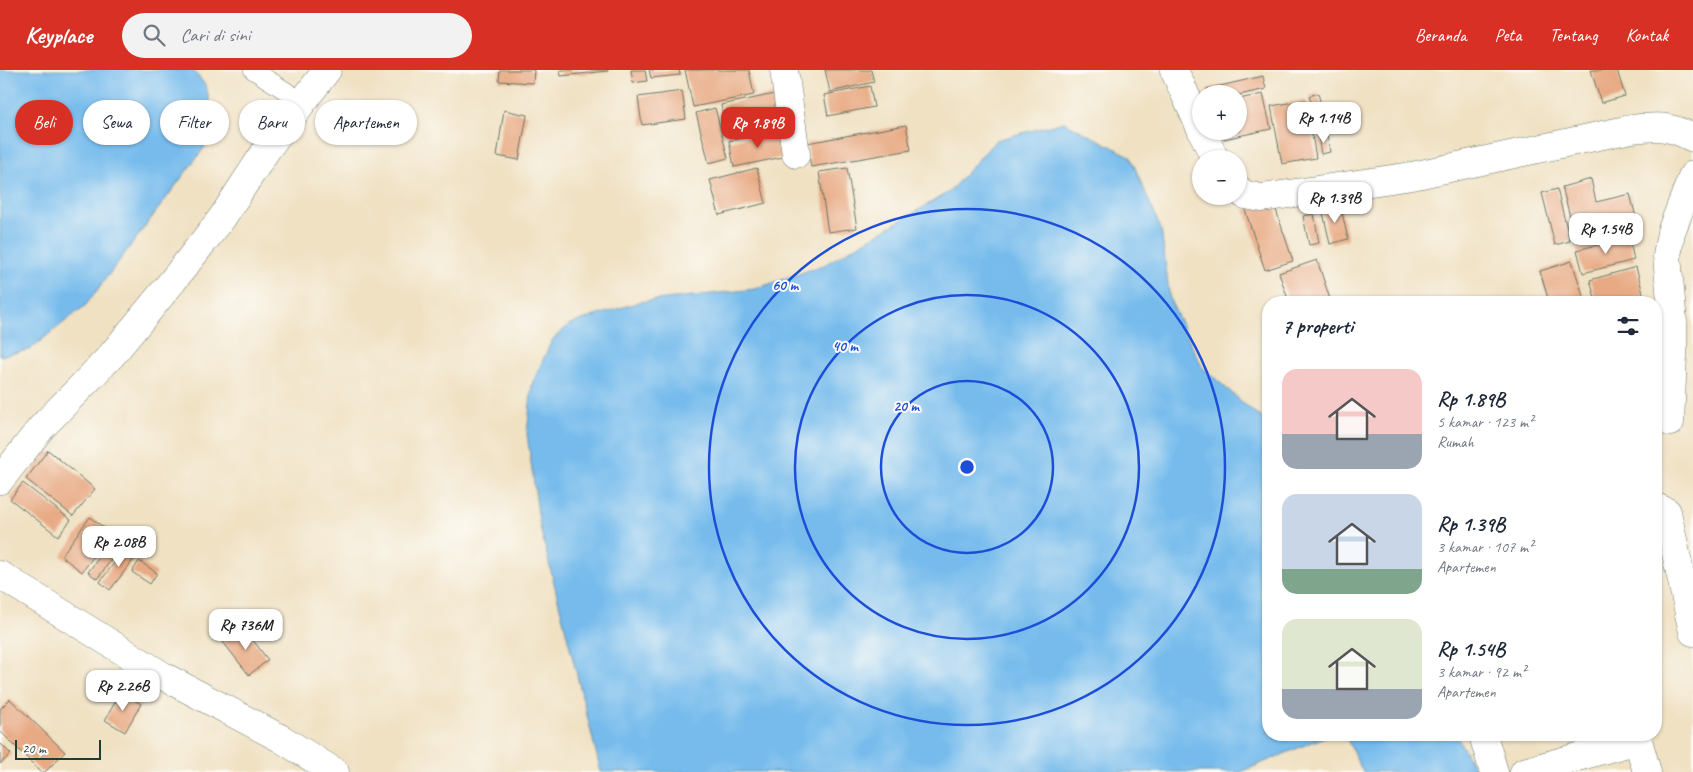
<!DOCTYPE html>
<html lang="id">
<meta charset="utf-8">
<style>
body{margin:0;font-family:Caveat,sans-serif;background:#f2f2f3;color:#1f2937;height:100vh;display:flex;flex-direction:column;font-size:19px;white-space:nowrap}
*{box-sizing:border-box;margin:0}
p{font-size:16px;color:#747a83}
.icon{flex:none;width:28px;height:28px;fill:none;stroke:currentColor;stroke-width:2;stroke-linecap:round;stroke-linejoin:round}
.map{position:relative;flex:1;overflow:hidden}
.drawer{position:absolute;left:1262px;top:226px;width:400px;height:445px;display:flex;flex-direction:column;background:#fff;border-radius:20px;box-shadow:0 1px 4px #0004}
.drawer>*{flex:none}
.hud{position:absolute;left:15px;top:30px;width:475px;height:45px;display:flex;gap:10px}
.tools{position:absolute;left:1192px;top:15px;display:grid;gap:10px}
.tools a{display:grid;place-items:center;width:55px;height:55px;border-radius:50%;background:#fff;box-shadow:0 1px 4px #0004;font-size:25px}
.scale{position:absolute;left:15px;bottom:12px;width:86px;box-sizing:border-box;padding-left:5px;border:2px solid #1f3d34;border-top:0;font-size:14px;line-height:18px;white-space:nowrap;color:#1f3d34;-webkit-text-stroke:4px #fdfcf7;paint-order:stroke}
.price{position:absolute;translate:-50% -42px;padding:0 11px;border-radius:10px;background:#fff;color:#222;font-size:16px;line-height:32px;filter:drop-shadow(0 1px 2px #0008)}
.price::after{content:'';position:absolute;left:50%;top:30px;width:15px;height:11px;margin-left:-8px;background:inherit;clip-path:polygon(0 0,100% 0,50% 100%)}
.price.selected{background:#d93025;color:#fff}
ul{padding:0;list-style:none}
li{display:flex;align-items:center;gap:15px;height:125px;padding:0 20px}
li span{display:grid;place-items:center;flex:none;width:140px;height:100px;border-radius:15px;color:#555}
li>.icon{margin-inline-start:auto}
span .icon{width:60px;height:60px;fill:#fffc;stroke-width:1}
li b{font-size:21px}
h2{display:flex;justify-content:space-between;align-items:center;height:60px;padding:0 20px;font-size:21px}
.pill{padding:0 18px;border-radius:22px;background:#fff;box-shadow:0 1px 4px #0004;font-size:18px;line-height:45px}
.pill.selected{background:#d93025;color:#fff}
header{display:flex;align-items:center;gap:30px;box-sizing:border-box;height:70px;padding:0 25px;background:#d93025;color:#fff}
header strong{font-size:24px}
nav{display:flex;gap:28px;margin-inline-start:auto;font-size:18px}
.search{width:350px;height:45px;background:#f2f2f3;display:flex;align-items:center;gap:12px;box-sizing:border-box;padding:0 18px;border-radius:28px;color:#747a83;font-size:19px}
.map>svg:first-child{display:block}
</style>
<header>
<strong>Keyplace</strong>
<div class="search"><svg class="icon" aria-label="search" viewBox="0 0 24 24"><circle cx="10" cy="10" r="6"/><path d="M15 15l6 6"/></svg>Cari di sini</div>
<nav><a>Beranda</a><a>Peta</a><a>Tentang</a><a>Kontak</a></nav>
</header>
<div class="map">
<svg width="1693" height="702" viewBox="0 0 1693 702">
<rect width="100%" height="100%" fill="#fdfcf7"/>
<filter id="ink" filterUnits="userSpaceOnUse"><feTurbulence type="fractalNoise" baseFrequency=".02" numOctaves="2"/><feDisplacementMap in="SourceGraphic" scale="10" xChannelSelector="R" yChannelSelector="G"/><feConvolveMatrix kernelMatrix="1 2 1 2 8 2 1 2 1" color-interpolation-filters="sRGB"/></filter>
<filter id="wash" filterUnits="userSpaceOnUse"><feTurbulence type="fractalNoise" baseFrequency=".0096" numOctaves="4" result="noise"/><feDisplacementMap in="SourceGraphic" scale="20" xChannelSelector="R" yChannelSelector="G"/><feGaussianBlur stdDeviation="1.12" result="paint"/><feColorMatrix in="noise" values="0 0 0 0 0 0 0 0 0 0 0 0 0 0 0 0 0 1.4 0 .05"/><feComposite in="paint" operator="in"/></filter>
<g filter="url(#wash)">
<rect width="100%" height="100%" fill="#f0e1c3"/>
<g fill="#76bbec" stroke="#4a7c90">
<path d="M0,0H193L206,16L216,62L86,235L29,280L0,286Z"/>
<path d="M1064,52L1130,86L1161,159L1170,230L1202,297L1257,345L1269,351V665H1329L1241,702H601L540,457L527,364L532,314L552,270L570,254L639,232L755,219L824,195L949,122L996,70Z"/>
<path d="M1345,665H1456L1475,699L1470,702H1363Z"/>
</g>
<g id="blocks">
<g fill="#e8aa84">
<path d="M500,0H534L533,13L499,11Z"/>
<path d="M560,0H608V1L561,6Z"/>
<path d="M631,0H645L647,11L633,13Z"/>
<path d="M649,0H679L680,5L651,8Z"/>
<path d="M685,0H749L754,25L693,37Z"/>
<path d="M825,0H871L874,12L830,22Z"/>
<path d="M1591,0H1617L1625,26L1601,33Z"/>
<path d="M1263,6L1266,19L1239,25V24H1208L1207,19Z"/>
<path d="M870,16L874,37L828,46L824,25Z"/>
<path d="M682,21L686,49L642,55L638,27Z"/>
<path d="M1318,23L1322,39L1314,41L1309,26Z"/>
<path d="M775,24L781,55L727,66L721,35Z"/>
<path d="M1263,24L1271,59L1224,69L1223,61H1239V29Z"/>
<path d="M1306,30L1316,88L1282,94L1271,36Z"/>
<path d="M715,38L728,88L709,93L696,43Z"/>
<path d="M504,40L527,45L519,90L497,86Z"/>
<path d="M1324,42L1328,59L1317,61L1313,45Z"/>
<path d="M906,55L911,80L811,97L807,73Z"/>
<path d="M782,60L788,86L734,97L729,71Z"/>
<path d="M1327,65L1330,82L1321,84L1318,66Z"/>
<path d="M757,98L766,133L719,145L710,110Z"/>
<path d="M847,98L857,158L828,162L819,102Z"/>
<path d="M1591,109L1596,132L1630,124L1636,147L1602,155L1605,165L1577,172L1562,117Z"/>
<path d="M1557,119L1570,171L1555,175L1542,123Z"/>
<path d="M1273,131L1293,191L1265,200L1245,140Z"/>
<path d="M1340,134L1348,169L1330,174L1322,138Z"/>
<path d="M1314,144L1319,173L1309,175L1303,146Z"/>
<path d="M1629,167L1634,190L1583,203L1577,180Z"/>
<path d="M1317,190L1331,232H1289L1279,203Z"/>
<path d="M1572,191L1585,232H1549L1540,201Z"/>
<path d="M1636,197L1645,231L1596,232L1590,210Z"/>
<path d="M1659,243L1666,276L1656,278V244Z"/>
<path d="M48,380L95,419L73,446L26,409Z"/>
<path d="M23,413L71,450L58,466L10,429Z"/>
<path d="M90,447L111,463L82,502L61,486Z"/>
<path d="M116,465L125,471L97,509L88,502Z"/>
<path d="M127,476L138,484L110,520L100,512Z"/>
<path d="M139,491L157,503L150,514L132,502Z"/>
<path d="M243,557L268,590L249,605L223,572Z"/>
<path d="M121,622L141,634L125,662L105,650Z"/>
<path d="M10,629L65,682L45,702H41L0,661V639Z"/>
<path d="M0,673L11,684L0,694Z"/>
</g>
</g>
</g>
<g filter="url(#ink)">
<use href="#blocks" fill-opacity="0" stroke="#687666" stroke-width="1"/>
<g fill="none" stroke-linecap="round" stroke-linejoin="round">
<g stroke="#687666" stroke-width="19">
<path id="service" d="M253,0L303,32"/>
</g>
<g stroke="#687666" stroke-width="29">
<g id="minor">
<path d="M784,0L796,84"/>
<path d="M1174,0L1201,59"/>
<path d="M1202,61L1215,89"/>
<path d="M1239,120L1245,125L1262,128L1412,106L1631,59C1657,56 1669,55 1693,68"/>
<path d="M1670,352L1673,285V253L1667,186L1671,162L1693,105"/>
<path d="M0,410L41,358L111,286L171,213L222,148L267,79L327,0"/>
<path d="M1656,437L1667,442L1693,562"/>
<path d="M1483,665L1494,702"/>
<path d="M1524,702L1638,670L1647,702"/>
</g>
</g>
<g stroke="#687666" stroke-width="29">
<path id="tertiary" d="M0,505L163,606L280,668L335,702"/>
</g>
<use href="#service" stroke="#fff" stroke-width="18"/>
<use href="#minor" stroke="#fff" stroke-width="28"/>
<use href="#tertiary" stroke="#fff" stroke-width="28"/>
</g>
</g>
<g fill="none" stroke="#1d4ed8" stroke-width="2.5">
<circle cx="967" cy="397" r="86"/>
<circle cx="967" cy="397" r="172"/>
<circle cx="967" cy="397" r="258"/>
</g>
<circle cx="967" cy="397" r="8" fill="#1d4ed8" stroke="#fdfcf7" stroke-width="2.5"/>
<g font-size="15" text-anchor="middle" font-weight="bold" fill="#1d4ed8" stroke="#fdfcf7" stroke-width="4" stroke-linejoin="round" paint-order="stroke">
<text x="785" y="220">60 m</text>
<text x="845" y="281">40 m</text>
<text x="906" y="341">20 m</text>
</g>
</svg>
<div class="tools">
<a>+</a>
<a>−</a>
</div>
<div class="scale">20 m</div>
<b class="price" style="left:1324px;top:74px">Rp 1.14B</b>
<b class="price selected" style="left:758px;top:79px">Rp 1.89B</b>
<b class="price" style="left:1335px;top:154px">Rp 1.39B</b>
<b class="price" style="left:1606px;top:185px">Rp 1.54B</b>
<b class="price" style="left:119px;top:498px">Rp 2.08B</b>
<b class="price" style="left:246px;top:581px">Rp 736M</b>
<b class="price" style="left:123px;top:642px">Rp 2.26B</b>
<div class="hud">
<a class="pill selected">Beli</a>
<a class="pill">Sewa</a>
<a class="pill">Filter</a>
<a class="pill">Baru</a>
<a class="pill">Apartemen</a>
</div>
<section class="drawer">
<h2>7 properti<svg class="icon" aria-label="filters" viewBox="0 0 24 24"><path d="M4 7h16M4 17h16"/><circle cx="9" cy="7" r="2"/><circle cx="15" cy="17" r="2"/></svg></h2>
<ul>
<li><span style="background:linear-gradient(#f6c9c9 65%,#9aa5b1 0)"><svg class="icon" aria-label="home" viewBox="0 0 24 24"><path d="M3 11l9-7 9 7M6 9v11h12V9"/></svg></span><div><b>Rp 1.89B</b><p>5 kamar · 123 m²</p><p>Rumah</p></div></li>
<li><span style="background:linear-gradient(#c9d6e8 75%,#7fa58c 0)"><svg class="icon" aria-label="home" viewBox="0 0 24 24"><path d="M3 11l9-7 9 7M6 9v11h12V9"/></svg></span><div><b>Rp 1.39B</b><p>3 kamar · 107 m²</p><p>Apartemen</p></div></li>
<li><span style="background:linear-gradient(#dfe7d0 70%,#9aa5b1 0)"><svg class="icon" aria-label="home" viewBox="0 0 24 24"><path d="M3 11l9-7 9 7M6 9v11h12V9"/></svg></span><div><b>Rp 1.54B</b><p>3 kamar · 92 m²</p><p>Apartemen</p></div></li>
</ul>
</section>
</div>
